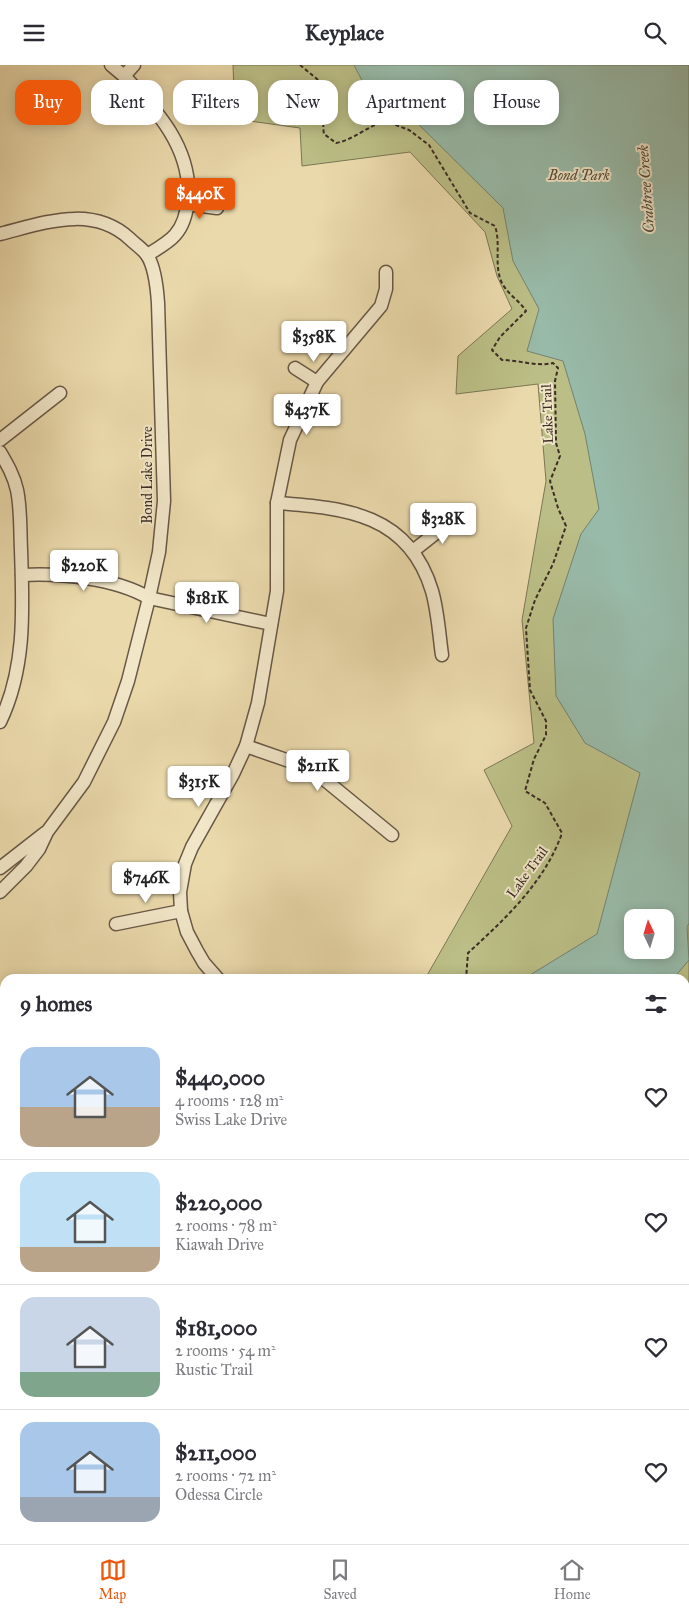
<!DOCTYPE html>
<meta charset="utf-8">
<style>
body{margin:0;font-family:"IM FELL Great Primer",serif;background:#f2f2f3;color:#2b2b33;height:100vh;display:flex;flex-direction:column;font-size:19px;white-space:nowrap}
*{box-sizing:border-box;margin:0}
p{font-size:16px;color:#7c7c81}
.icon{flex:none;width:28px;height:28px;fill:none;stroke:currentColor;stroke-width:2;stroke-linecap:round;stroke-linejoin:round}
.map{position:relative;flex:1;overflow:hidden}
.sheet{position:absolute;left:0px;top:909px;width:690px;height:571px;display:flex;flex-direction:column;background:#fff;border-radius:15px 15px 0 0;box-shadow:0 2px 12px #0003}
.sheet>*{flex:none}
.guide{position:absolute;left:15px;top:15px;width:660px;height:45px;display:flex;gap:10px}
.needle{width:32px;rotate:356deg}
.tools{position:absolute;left:624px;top:844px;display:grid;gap:10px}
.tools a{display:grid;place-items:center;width:50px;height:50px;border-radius:10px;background:#fff;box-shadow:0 2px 12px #0003;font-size:25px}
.price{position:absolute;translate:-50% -42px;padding:0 11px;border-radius:5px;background:#fff;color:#222;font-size:16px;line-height:32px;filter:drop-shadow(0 1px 2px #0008)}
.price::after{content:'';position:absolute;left:50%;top:30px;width:15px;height:11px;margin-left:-8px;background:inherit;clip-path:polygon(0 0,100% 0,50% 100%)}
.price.active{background:#ea580c;color:#fff}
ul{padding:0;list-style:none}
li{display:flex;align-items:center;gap:15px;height:125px;padding:0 20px}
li+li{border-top:1px solid #e1e1e2}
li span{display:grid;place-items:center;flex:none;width:140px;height:100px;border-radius:15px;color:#555}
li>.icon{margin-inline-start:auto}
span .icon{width:60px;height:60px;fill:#fffc;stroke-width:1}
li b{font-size:21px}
h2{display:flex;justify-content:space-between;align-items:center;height:60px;padding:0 20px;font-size:21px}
.tag{padding:0 18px;border-radius:15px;background:#fff;box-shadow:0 2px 12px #0003;font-size:18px;line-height:45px}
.tag.active{background:#ea580c;color:#fff}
header{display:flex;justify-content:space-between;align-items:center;height:65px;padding:0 20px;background:#fff;font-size:22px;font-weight:800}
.tab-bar{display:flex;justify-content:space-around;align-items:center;height:70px;border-top:1px solid #e1e1e2;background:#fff;font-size:14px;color:#7c7c81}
.tab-bar a{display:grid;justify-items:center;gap:2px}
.tab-bar .active{color:#ea580c}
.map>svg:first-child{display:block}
</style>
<header><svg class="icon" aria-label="menu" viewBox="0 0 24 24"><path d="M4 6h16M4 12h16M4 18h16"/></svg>Keyplace<svg class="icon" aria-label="search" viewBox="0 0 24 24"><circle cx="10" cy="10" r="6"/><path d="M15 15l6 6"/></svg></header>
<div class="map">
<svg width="689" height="1479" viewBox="0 0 689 1479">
<rect width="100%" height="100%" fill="#ead9ab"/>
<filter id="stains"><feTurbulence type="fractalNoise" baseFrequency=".004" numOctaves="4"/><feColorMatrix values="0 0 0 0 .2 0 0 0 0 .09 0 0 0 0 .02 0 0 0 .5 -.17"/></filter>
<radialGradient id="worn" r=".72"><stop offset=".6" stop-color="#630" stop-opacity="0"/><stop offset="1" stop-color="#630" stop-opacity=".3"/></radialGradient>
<g fill="#bbbe86" stroke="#7c7655" fill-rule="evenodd">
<path d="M233,0H689V1008L685,1010V914H425L512,761L484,705L534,678L522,555L546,416L538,319L456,329L458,291L512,244L497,211L485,167L410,87L302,101L300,63L235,54ZM632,852H665V885H632Z"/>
<path d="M256,1475H322L318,1479H255Z"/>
</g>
<path fill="#98baa8" stroke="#748273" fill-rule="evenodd" d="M354,0H689V858L687,862L689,895L673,914H528L530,910L597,869L640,708L585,678L556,631L553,554L581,469L599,444L585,369L563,296L527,286L539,244L513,196L503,143L392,33L370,31ZM632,852H665V885H632Z"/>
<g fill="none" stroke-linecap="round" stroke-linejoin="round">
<path stroke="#748273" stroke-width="4" d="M229,1479L232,1475"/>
<g stroke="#685846" stroke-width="15">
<g id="minor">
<path d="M111,0L124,11L134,0"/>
<path d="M124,11C157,45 192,84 188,134C187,146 184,160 175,170C168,178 157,184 147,190"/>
<path d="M187,139L217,143"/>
<path d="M0,169C44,158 92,139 130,174C135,179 143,184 147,190C155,202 157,223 158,238L164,436L159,487L149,533L128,616L114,657L84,717L47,767L39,784L26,801L0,827"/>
<path d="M295,303L317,317"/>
<path d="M0,375L60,328"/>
<path d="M0,387C7,399 14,411 17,425C21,444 20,465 21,485C23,544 26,603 0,657"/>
<path d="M277,438C346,443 409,449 432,526C438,547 439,569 442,590"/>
<path d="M413,486L456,452"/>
<path d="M22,510C61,508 115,513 149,533L271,559"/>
<path d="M246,681L292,697L319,710L392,770"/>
<path d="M0,803L45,768"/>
<path d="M116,859L181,846"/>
<path d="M218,914L204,898L197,886L187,867L181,846L180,827L185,799L192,782L233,709L246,681L258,638L277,526V438L290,375L317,317L381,241L386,224V207"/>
<path d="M0,1093L5,1097"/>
<path d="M685,1103L689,1099"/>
<path d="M685,1259L689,1266"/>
<path d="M0,1366H5"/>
<path d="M583,1475L586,1479"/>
</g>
</g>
<g stroke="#3d2d24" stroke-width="2" stroke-dasharray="4 2.5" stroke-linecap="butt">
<path d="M300,0L328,23C329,40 321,53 324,69L336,78C353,75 368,61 385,56L409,65L429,80L470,148L495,161C501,179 494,198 501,216C506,228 519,235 526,246L500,272L492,285L502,295C519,295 537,302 553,298L558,303L555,316L556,378L560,391L550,416L558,443L566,461L553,499L535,535L526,563L530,625L546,656V670L534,694L525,726L545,738L562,768C545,817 505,854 468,888L466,914"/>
<path d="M685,967L689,966"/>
</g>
<use href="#minor" stroke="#f1e6c8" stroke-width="12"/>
</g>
<g text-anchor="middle" stroke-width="4" stroke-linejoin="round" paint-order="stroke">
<g font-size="14" font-style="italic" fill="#564a38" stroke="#f1e6c8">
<text x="579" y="115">Bond Park</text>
</g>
<g font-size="14" fill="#3d2d24" stroke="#f1e6c8">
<text transform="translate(547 349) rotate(-92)" y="5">Lake Trail</text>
<text transform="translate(147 410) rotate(-90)" y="5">Bond Lake Drive</text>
<text transform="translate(527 807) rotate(-54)" y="5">Lake Trail</text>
</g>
<g font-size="15" font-style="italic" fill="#4f493e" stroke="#f1e6c8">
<text transform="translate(646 124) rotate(-94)" y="5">Crabtree Creek</text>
</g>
</g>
<rect width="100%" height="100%" filter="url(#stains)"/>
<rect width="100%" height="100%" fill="url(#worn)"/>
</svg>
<div class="tools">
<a><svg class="needle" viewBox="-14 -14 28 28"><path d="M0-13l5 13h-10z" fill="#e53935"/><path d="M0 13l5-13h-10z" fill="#7c7c81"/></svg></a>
</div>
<b class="price active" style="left:200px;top:155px">$440K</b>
<b class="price" style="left:314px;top:298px">$358K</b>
<b class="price" style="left:307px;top:371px">$437K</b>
<b class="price" style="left:443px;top:480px">$328K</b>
<b class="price" style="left:84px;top:527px">$220K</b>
<b class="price" style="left:207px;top:559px">$181K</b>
<b class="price" style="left:318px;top:727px">$211K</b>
<b class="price" style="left:199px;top:743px">$315K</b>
<b class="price" style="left:146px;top:839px">$746K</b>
<div class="guide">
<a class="tag active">Buy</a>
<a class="tag">Rent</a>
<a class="tag">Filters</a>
<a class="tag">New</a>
<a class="tag">Apartment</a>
<a class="tag">House</a>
</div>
<section class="sheet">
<h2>9 homes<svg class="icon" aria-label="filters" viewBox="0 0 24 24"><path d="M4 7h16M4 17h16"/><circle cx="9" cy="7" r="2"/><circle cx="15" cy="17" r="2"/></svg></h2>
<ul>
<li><span style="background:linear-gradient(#a9c7e8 60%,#b9a48a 0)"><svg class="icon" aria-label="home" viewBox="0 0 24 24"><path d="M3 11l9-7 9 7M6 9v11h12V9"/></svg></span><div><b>$440,000</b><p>4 rooms · 128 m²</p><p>Swiss Lake Drive</p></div><svg class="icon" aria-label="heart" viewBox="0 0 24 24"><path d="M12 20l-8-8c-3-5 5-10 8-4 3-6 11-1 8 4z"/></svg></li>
<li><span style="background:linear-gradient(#bfe0f5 75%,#b9a48a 0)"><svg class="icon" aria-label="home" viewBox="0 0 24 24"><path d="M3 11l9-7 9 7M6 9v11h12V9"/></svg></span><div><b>$220,000</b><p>2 rooms · 78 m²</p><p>Kiawah Drive</p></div><svg class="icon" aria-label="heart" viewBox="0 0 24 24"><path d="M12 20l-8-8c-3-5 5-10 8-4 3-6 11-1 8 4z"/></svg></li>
<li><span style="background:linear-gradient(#c9d6e8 75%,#7fa58c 0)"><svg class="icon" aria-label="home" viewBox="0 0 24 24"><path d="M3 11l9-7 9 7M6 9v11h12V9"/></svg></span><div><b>$181,000</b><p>2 rooms · 54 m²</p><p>Rustic Trail</p></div><svg class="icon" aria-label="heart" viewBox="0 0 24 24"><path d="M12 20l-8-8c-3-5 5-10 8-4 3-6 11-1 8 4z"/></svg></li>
<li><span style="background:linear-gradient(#a9c7e8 75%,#9aa5b1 0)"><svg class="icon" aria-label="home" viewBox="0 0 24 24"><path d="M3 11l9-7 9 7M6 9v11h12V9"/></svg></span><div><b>$211,000</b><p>2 rooms · 72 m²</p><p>Odessa Circle</p></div><svg class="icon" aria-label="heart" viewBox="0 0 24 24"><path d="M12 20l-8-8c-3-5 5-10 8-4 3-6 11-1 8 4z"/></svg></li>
</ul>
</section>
</div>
<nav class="tab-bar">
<a class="active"><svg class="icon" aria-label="map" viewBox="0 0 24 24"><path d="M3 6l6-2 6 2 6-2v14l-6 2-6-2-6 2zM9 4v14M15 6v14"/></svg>Map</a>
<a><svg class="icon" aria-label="saved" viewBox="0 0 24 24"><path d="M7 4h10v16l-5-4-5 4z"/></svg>Saved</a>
<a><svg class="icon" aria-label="home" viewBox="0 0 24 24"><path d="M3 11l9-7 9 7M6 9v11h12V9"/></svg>Home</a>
</nav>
